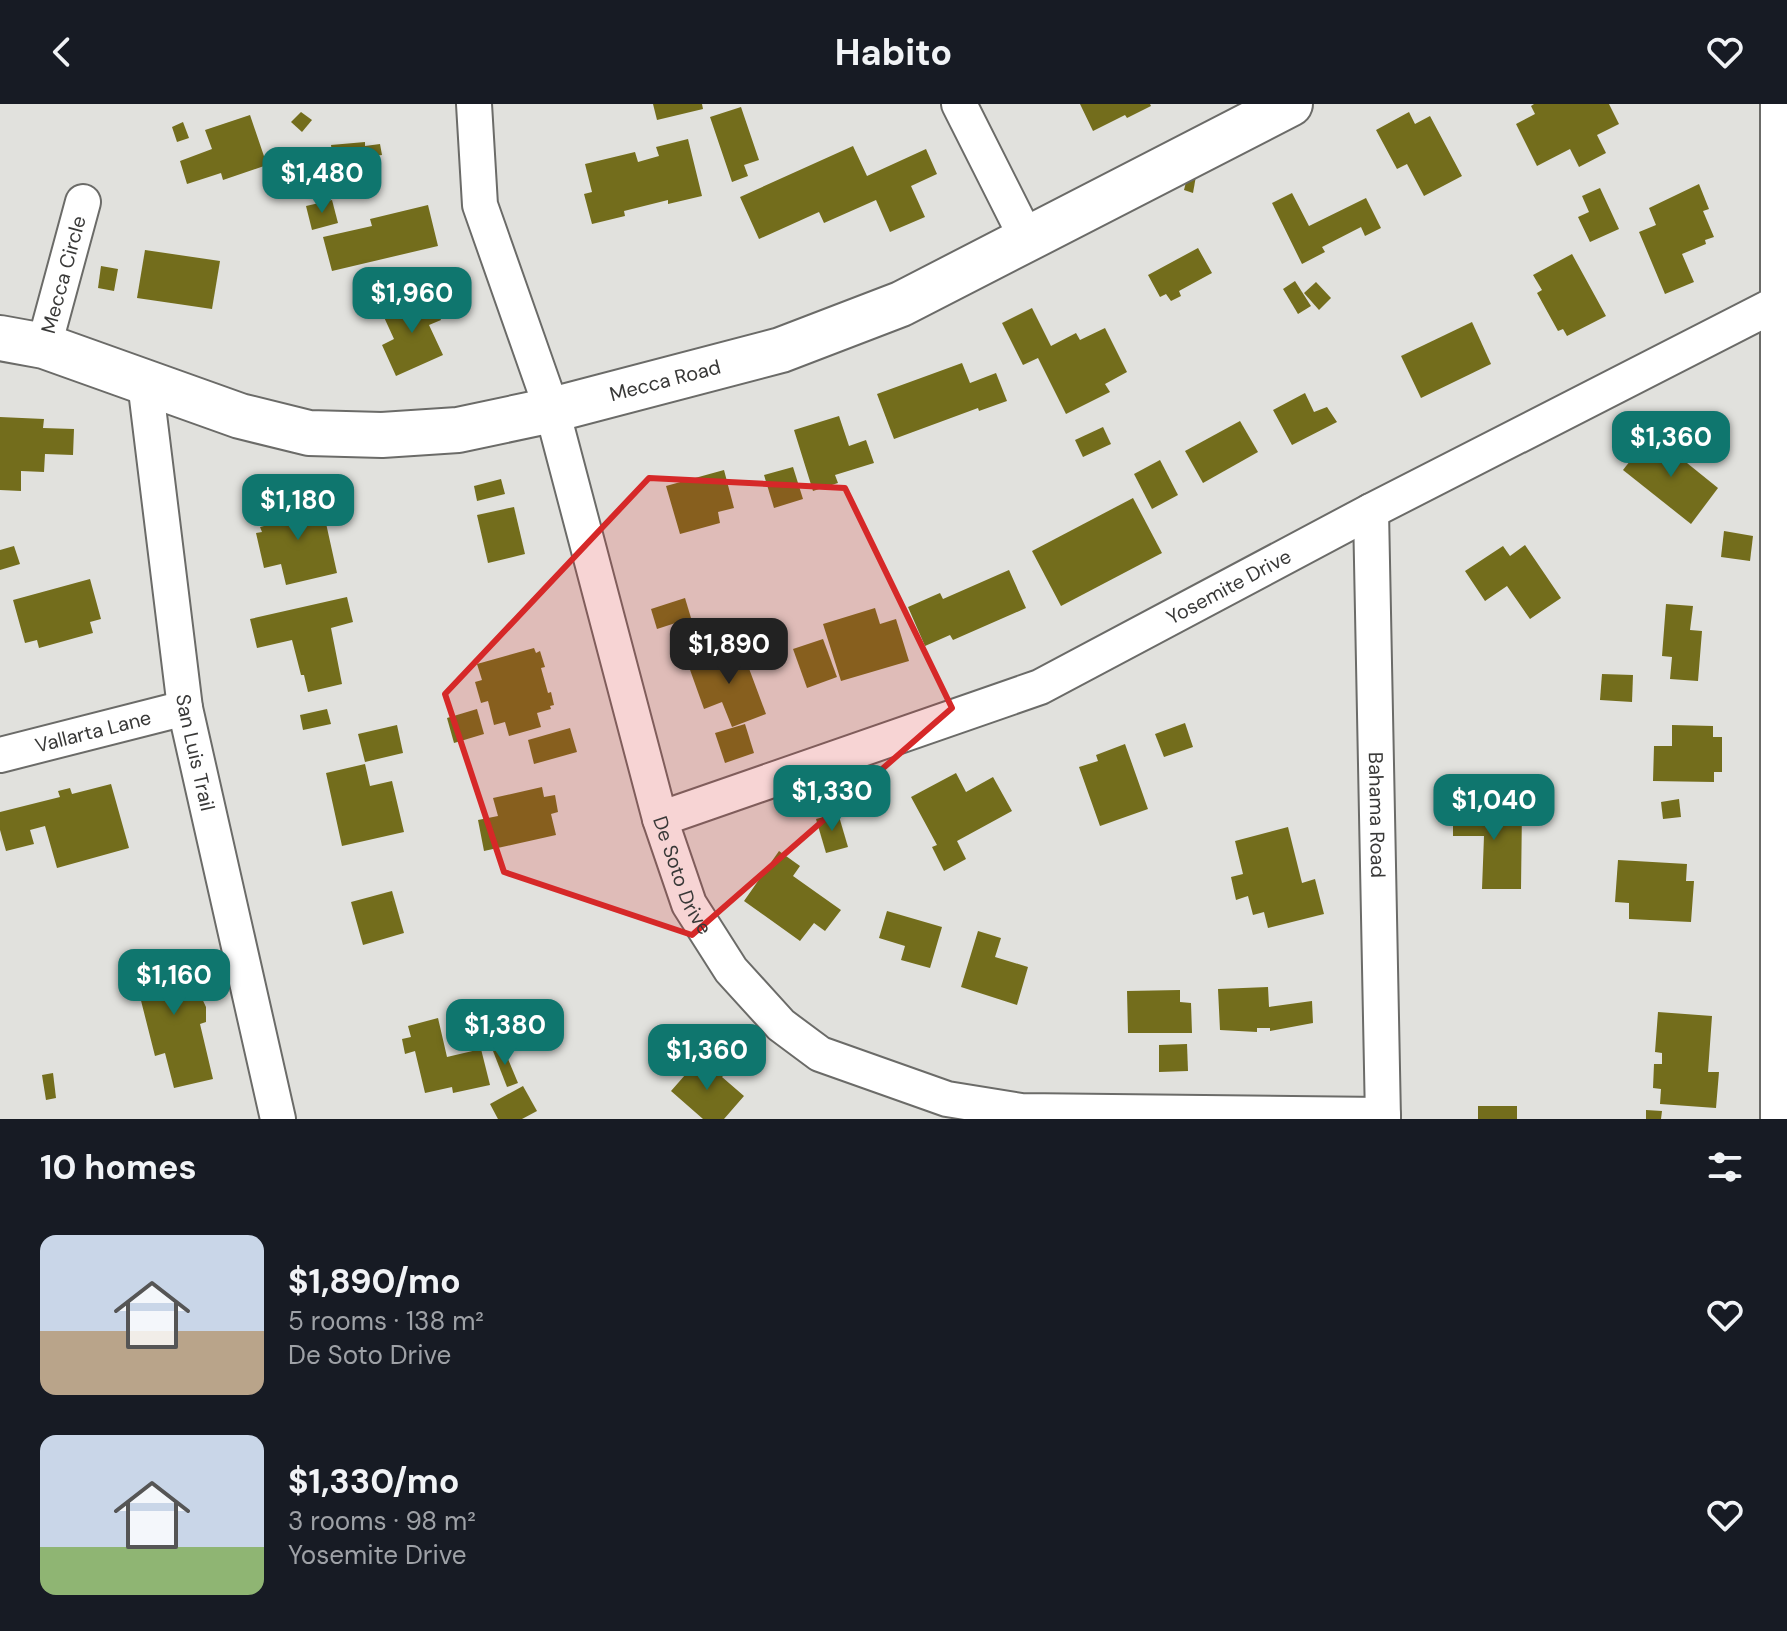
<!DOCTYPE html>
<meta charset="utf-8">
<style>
body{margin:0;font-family:"DM Sans",sans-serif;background:#20242c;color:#f1f3f6;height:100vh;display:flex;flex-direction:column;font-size:30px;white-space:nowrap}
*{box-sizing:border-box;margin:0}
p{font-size:26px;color:#9ea1a6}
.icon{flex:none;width:44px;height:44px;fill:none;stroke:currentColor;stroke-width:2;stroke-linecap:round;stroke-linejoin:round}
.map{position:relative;height:1015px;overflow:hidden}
.drawer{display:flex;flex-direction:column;background:#171b24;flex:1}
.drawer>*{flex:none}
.price{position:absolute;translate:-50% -68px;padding:0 18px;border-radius:16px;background:#0f766e;color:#fff;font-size:26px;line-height:52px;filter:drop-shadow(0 2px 4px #0008)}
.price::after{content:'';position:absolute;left:50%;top:48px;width:24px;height:18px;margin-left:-12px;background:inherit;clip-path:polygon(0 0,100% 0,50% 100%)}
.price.selected{background:#222;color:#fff}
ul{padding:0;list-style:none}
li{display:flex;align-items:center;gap:24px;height:200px;padding:0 40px}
li span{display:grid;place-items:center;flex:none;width:224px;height:160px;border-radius:16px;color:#555}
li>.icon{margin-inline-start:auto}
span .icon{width:96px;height:96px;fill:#fffc;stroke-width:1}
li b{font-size:34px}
h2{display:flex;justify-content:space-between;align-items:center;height:96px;padding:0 40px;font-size:34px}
header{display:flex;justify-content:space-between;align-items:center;height:104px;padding:0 40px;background:#171b24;font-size:36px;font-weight:700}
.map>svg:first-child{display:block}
</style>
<header><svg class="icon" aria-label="back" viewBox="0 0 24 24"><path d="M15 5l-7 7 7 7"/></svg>Habito<svg class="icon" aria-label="heart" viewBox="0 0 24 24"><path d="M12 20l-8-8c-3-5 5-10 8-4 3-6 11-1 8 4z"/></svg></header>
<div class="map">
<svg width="1787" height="1015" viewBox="0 0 1787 1015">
<rect width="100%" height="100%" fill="#e1e1dd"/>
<g fill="#736d1c">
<path d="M653,0H702L703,5L657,16Z"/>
<path d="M1080,0H1150L1151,2L1127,14L1125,11L1093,27Z"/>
<path d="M1534,0H1609L1619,20L1597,31L1606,49L1579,63L1570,45L1537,62L1516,20L1535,10L1531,2Z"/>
<path d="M741,3L759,56L744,61L748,72L732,78L710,13Z"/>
<path d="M301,8L312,16L302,28L291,18Z"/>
<path d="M1409,8L1415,20L1430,12L1462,72L1424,92L1407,60L1397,65L1376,26Z"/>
<path d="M250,11L267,61L223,76L221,69L187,80L180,57L212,45L205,26Z"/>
<path d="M183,18L189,34L177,38L172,23Z"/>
<path d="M688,35L702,92L668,100V96L624,107L625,112L592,120L584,90L592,88L585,60L635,48L638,58L659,52L656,43Z"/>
<path d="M365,38V42L380,40L382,51L366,53L367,63L334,67L331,41Z"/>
<path d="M853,42L867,72L926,45L937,70L911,82L925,113L890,128L876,96L824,119L819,108L759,135L740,93Z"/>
<path d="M1188,70L1196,72L1193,89L1184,86Z"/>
<path d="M1699,80L1709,105L1703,107L1714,133L1705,136L1706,140L1682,150L1694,178L1665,190L1639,128L1656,121L1649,104Z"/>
<path d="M1600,84L1619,125L1590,138L1578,113L1589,108L1582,92Z"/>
<path d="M1292,89L1309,122L1366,94L1381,124L1365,132L1361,123L1322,143L1325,148L1302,160L1272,99Z"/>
<path d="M332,96L338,119L312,126L306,102Z"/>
<path d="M428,101L438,142L332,167L323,133L372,122L370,115Z"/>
<path d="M1198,144L1212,169L1179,187L1181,192L1171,197L1166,190L1160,193L1148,171Z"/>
<path d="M145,146L220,157L212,205L137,194Z"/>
<path d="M1572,150L1606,212L1567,232L1563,225L1558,227L1537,189L1542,186L1533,171Z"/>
<path d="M101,162L118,165L114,187L98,184Z"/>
<path d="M1295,177L1311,202L1298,210L1283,185Z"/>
<path d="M1316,178L1331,194L1319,206L1304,189Z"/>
<path d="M430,189L441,216L429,221L443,251L396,272L382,241L394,235L383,211Z"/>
<path d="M1032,204L1051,242L1076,229L1080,236L1105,224L1127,268L1105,280L1110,288L1066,310L1038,254L1023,261L1002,219Z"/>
<path d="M1472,218L1491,260L1421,294L1401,252Z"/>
<path d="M962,259L970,279L996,269L1007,297L979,307L978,304L894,335L877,290Z"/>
<path d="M1305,289L1314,308L1327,303L1337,318L1292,341L1273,306Z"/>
<path d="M839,312L849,342L866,336L874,359L835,371L838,379L813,387L794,326Z"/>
<path d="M0,313L44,315L43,324L74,325L73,351L45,350L44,368L21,367V387L0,386Z"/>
<path d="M1240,317L1258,348L1203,379L1185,347Z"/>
<path d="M1103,323L1111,340L1083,353L1075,336Z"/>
<path d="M1651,330L1718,384L1691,420L1623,366Z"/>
<path d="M1160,356L1178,391L1152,405L1134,370Z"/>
<path d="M793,363L803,395L774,404L764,371Z"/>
<path d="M724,366L734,404L718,408L720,419L680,430L666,382Z"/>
<path d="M501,375L505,390L477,397L474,382Z"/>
<path d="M320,392L337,469L286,481L281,460L264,464L256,429L262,428L260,423L268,421L265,410L287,405L286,400Z"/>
<path d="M1133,394L1162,449L1061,502L1032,447Z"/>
<path d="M514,403L525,450L488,459L477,411Z"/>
<path d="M1724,427L1753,432L1750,457L1721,453Z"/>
<path d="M1525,441L1561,494L1530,515L1507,482L1485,497L1465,467L1503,442L1510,452Z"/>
<path d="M14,442L20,460L0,466V446Z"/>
<path d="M1009,466L1026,504L953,536L950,531L925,542L908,503L940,489L943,495Z"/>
<path d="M90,475L101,515L90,518L93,529L39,544L37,536L25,539L13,496Z"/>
<path d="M347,493L353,518L331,524L342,580L308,588L304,571H301L292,536L257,544L250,515Z"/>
<path d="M685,494L691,514L657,525L651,505Z"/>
<path d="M1666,500L1693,502L1690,526L1702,527L1698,577L1670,575L1672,553L1662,552Z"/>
<path d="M875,504L880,520L896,515L909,557L841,577L823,520Z"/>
<path d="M823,535L837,573L807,584L793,545Z"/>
<path d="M741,543L766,610L732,623L722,598L704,605L689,563Z"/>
<path d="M534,544L536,549L540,547L545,563L541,564L548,589L551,588L554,601L550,602L551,605L537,609L541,623L509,632L505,618L494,621L488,597L481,599L475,578L482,576L477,560Z"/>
<path d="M1602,570L1633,571L1632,598L1600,596Z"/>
<path d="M327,605L331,620L303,626L300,611Z"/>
<path d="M477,605L484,630L454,639L447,614Z"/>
<path d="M1185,619L1193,643L1164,653L1155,630Z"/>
<path d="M745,620L754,649L725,659L715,629Z"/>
<path d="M397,621L403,649L365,658L358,630Z"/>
<path d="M1672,621L1713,622V633H1722V668H1714V678L1653,677L1654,642H1672Z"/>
<path d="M570,624L577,648L534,660L528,636Z"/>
<path d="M1125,640L1148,705L1100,722L1079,663L1098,657L1096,651Z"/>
<path d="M365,660L370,682L392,677L404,728L342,742L326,669Z"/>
<path d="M956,669L966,688L993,673L1012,707L957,737L966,755L944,767L932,743L937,741L911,693Z"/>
<path d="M111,680L129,744L57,764L45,722L30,726L34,740L6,747L0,726V708L60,693L58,687L70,684L72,690Z"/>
<path d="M542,683L544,693L555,691L558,708L551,710L556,731L484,747L478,716L498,712L493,694Z"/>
<path d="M1679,695L1681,713L1663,715L1661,698Z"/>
<path d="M1453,700H1487V705L1522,704L1521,785H1482L1484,732H1453Z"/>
<path d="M838,709L848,743L826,749L816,715Z"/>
<path d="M1288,723L1302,779L1315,775L1324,810L1268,824L1264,808L1253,811L1248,792L1236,796L1231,773L1243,770L1235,737Z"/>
<path d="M779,747L800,762L793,772L841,806L825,827L814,819L800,837L744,797Z"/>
<path d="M1618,756L1687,760L1686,777H1694L1691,818L1629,815V799L1615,798Z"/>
<path d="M392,787L404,829L363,841L351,798Z"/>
<path d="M887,807L942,823L930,864L901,856L905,842L879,834Z"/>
<path d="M978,827L1001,834L995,853L1028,863L1017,901L961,883Z"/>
<path d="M179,845L190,890L199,888L206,903V918L200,920L213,975L174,984L165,949L155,952L131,857Z"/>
<path d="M1268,883L1269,903L1312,897L1313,919L1270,927V924H1257V928L1220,926L1218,885Z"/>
<path d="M1180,886V898L1191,899L1192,929H1128L1127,887Z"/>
<path d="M1658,908L1712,912L1708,968H1719L1716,1004L1660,1000L1661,985L1653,984L1654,960H1662V949L1655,948Z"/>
<path d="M438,914L447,953L481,945L490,981L453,989L452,983L425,989L415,947L405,950L402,935L411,933L408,922Z"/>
<path d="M1187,940L1188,967L1159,968V941Z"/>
<path d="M503,943L518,979L507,983L493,947Z"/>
<path d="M700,954L715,967L718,963L726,969L722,973L744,992L724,1015H703L671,987Z"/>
<path d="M53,969L56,994L46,996L42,971Z"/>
<path d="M523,982L537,1007L522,1015H498L490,1000Z"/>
<rect x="1478" y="1002" width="39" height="13"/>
<path d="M1646,1006L1662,1007L1661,1015H1646Z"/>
</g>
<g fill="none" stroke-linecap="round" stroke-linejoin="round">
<g stroke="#6b6b68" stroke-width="38">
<g id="minor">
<path id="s1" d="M474,0L480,101L552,306L660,715L689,800L731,866L781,921L820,950L947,995L1021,1007L1383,1011"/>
<path d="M959,0L1027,135"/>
<path id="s2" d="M44,242L83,98"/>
<path id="s3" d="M145,278L185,604L278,1015"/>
<path id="s4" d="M1371,407L1383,1015"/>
<path id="s5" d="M0,651L185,604"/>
<path id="s6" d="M660,715L1040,583L1371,407L1776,200"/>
<path d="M1778,1015V0"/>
</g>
</g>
<g stroke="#6b6b68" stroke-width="48">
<g id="tertiary">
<path id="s7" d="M0,234L44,242L240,312L309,329L382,331L458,326L552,306L781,246L901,200L1290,0"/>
</g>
</g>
<use href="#minor" stroke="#fff" stroke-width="34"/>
<use href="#tertiary" stroke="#fff" stroke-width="44"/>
</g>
<path fill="#d62828" fill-opacity="0.2" stroke="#d62828" stroke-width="6" stroke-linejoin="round" d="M649,374L845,384L952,604L692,831L504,768L445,590Z"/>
<g text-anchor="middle" stroke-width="8" stroke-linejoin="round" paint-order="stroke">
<g font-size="20" fill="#393938" stroke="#e1e1dd">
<text dy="7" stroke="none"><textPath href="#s2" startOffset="74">Mecca Circle</textPath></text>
<text dy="7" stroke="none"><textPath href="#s7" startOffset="686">Mecca Road</textPath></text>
<text dy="7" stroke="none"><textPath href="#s6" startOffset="616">Yosemite Drive</textPath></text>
<text dy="7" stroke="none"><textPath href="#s5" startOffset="96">Vallarta Lane</textPath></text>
<text dy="7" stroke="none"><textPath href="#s3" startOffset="374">San Luis Trail</textPath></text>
<text dy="7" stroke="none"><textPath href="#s4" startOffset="304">Bahama Road</textPath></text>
<text dy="7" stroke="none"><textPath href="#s1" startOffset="802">De Soto Drive</textPath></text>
</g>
</g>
</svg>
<b class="price" style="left:322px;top:111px">$1,480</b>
<b class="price" style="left:412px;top:231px">$1,960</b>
<b class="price" style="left:1671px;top:375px">$1,360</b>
<b class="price" style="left:298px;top:438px">$1,180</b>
<b class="price selected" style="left:729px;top:582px">$1,890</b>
<b class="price" style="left:832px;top:729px">$1,330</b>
<b class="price" style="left:1494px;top:738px">$1,040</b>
<b class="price" style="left:174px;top:913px">$1,160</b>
<b class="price" style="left:505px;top:963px">$1,380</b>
<b class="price" style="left:707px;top:988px">$1,360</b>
</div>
<section class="drawer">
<h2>10 homes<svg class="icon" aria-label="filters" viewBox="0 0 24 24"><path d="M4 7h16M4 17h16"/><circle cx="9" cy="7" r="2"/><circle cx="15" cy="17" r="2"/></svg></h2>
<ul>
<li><span style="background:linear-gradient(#c9d6e8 60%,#b9a48a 0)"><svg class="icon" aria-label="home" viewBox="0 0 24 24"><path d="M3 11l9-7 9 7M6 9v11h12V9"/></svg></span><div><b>$1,890/mo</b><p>5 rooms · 138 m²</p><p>De Soto Drive</p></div><svg class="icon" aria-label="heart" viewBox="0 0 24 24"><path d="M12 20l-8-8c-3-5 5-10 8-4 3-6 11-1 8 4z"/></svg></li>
<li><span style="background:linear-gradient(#c9d6e8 70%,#8fb573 0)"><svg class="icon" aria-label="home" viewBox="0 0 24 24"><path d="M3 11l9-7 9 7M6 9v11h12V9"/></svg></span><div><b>$1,330/mo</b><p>3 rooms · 98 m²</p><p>Yosemite Drive</p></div><svg class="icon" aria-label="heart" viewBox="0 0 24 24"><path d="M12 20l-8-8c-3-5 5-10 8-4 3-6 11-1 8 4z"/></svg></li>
</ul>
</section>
